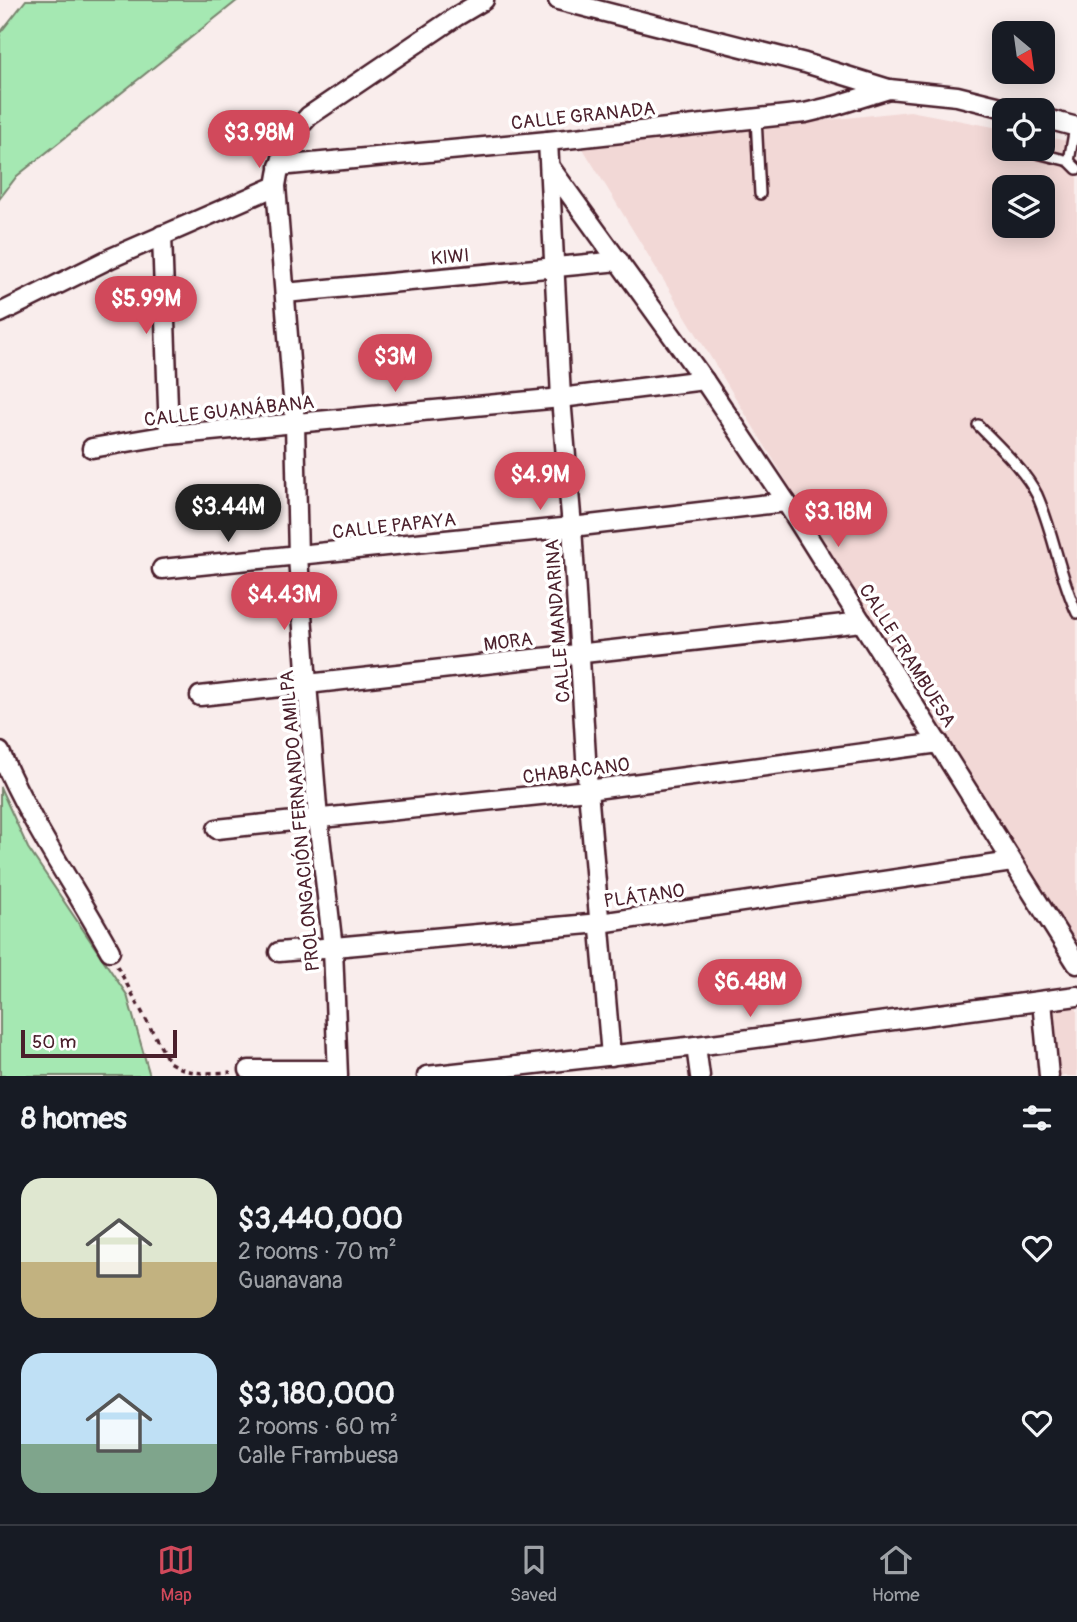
<!DOCTYPE html>
<meta charset="utf-8">
<style>
body{margin:0;font-family:Pangolin,sans-serif;background:#242831;color:#f1f3f6;height:100vh;display:flex;flex-direction:column;font-size:26px;white-space:nowrap}
*{box-sizing:border-box;margin:0}
p{font-size:23px;color:#9ea1a6}
.icon{flex:none;width:38px;height:38px;fill:none;stroke:currentColor;stroke-width:2;stroke-linecap:round;stroke-linejoin:round}
.map{position:relative;height:1076px;overflow:hidden}
.drawer{display:flex;flex-direction:column;background:#171b24;flex:1}
.drawer>*{flex:none}
.needle{width:46px;rotate:151deg}
.fabs{position:absolute;left:992px;top:21px;display:grid;gap:14px}
.fabs a{display:grid;place-items:center;width:63px;height:63px;border-radius:14px;background:#171b24;box-shadow:0 4px 18px #0003;font-size:35px}
.scale{position:absolute;left:21px;bottom:18px;width:156px;box-sizing:border-box;padding-left:7px;border:4px solid #4a1f2b;border-top:0;font-size:19px;line-height:24px;white-space:nowrap;color:#4a1f2b;-webkit-text-stroke:5px #fff;paint-order:stroke}
.price{position:absolute;translate:-50% -60px;padding:0 16px;border-radius:24px;background:#d1495b;color:#fff;font-size:23px;line-height:46px;filter:drop-shadow(0 2px 4px #0008)}
.price::after{content:'';position:absolute;left:50%;top:42px;width:21px;height:16px;margin-left:-10px;background:inherit;clip-path:polygon(0 0,100% 0,50% 100%)}
.price.current{background:#222;color:#fff}
ul{padding:0;list-style:none}
li{display:flex;align-items:center;gap:21px;height:175px;padding:0 21px}
li span{display:grid;place-items:center;flex:none;width:196px;height:140px;border-radius:21px;color:#555}
li>.icon{margin-inline-start:auto}
span .icon{width:84px;height:84px;fill:#fffc;stroke-width:1}
li b{font-size:30px}
h2{display:flex;justify-content:space-between;align-items:center;height:84px;padding:0 21px;font-size:30px}
.menu{display:flex;justify-content:space-around;align-items:center;height:98px;border-top:2px solid #363941;background:#171b24;font-size:19px;color:#9ea1a6}
.menu a{display:grid;justify-items:center;gap:4px}
.menu .current{color:#d1495b}
.map>svg:first-child{display:block}
</style>
<div class="map">
<svg width="1077" height="1076" viewBox="0 0 1077 1076">
<rect width="100%" height="100%" fill="#f9edec"/>
<filter id="ink" filterUnits="userSpaceOnUse"><feTurbulence type="fractalNoise" baseFrequency=".0143" numOctaves="2"/><feDisplacementMap in="SourceGraphic" scale="14" xChannelSelector="R" yChannelSelector="G"/><feConvolveMatrix kernelMatrix="1 2 1 2 8 2 1 2 1" color-interpolation-filters="sRGB"/></filter>
<g filter="url(#ink)">
<g fill="#f2d8d6" fill-rule="evenodd">
<path d="M910,111L1004,129V149H1043V136L1077,143V956L582,147ZM1004,187H1043V226H1004Z"/>
<path d="M1077,998V1076H1053L1045,1014Z"/>
</g>
<g fill="#a5e8b2" stroke="#78846e" stroke-width="2">
<path d="M26,0H238L17,176L0,198V33Z"/>
<path d="M0,787L28,848L127,995L150,1076H0Z"/>
</g>
<g fill="none" stroke-linecap="round" stroke-linejoin="round">
<g stroke="#4a1f2b" stroke-width="14">
<g id="service">
<path d="M756,118L760,194"/>
<path d="M1075,127L1069,161L1077,169"/>
<path d="M1025,150L1069,161"/>
<path d="M978,425C998,446 1024,469 1037,495C1054,533 1059,575 1077,613"/>
</g>
</g>
<g stroke="#4a1f2b" stroke-width="23">
<g id="minor">
<path d="M558,0L805,63L889,89L957,96L1013,110"/>
<path d="M1043,118L1077,127"/>
<path d="M548,141L561,398L572,527L588,790L611,1056"/>
<path d="M279,166L548,141L805,113L834,106L889,89"/>
<path d="M550,167L704,380L786,502L1077,964"/>
<path d="M276,186L295,423L298,557L307,684L318,819L333,948L338,1076"/>
<path d="M162,235L169,435"/>
<path d="M285,293L619,261"/>
<path d="M0,313L111,258L276,186C281,153 286,140 309,116L457,16L484,0"/>
<path d="M92,448L169,435L561,398L704,380"/>
<path d="M162,569L572,527L786,502"/>
<path d="M200,696L862,622"/>
<path d="M0,752C30,823 73,884 110,951"/>
<path d="M217,829L588,790L939,743"/>
<path d="M279,952L600,923L1012,862"/>
<path d="M1042,1001L1049,1076"/>
<path d="M696,1046L700,1076"/>
<path d="M249,1070H337"/>
<path d="M427,1076L696,1046L1077,996"/>
</g>
</g>
<path stroke="#4a1f2b" stroke-width="3.5" stroke-dasharray="5 5" stroke-linecap="butt" d="M117,966L169,1062C191,1076 205,1073 231,1072"/>
<use href="#service" stroke="#fff" stroke-width="9"/>
<use href="#minor" stroke="#fff" stroke-width="18"/>
</g>
</g>
<g text-anchor="middle" stroke-width="7" stroke-linejoin="round" paint-order="stroke">
<g font-size="19" fill="#4a1f2b" stroke="#fff">
<text transform="translate(583 115) rotate(-6)" y="7">CALLE GRANADA</text>
<text transform="translate(450 256) rotate(-5)" y="7">KIWI</text>
<text transform="translate(229 410) rotate(-6)" y="7">CALLE GUANÁBANA</text>
<text transform="translate(394 525) rotate(-6)" y="7">CALLE PAPAYA</text>
<text transform="translate(557 621) rotate(-94)" y="7">CALLE MANDARINA</text>
<text transform="translate(508 641) rotate(-7)" y="7">MORA</text>
<text transform="translate(908 655) rotate(58)" y="7">CALLE FRAMBUESA</text>
<text transform="translate(576 770) rotate(-7)" y="7">CHABACANO</text>
<text transform="translate(299 821) rotate(-95)" y="7">PROLONGACIÓN FERNANDO AMILPA</text>
<text transform="translate(644 895) rotate(-8)" y="7">PLÁTANO</text>
</g>
</g>
</svg>
<div class="fabs">
<a><svg class="needle" viewBox="-14 -14 28 28"><path d="M0-13l5 13h-10z" fill="#e53935"/><path d="M0 13l5-13h-10z" fill="#9ea1a6"/></svg></a>
<a><svg class="icon" aria-label="locate" viewBox="0 0 24 24"><circle cx="12" cy="12" r="6"/><path d="M12 2v4M12 18v4M2 12h4M18 12h4"/></svg></a>
<a><svg class="icon" aria-label="layers" viewBox="0 0 24 24"><path d="M12 4l9 5-9 5-9-5zM3 14l9 5 9-5"/></svg></a>
</div>
<div class="scale">50 m</div>
<b class="price" style="left:259px;top:170px">$3.98M</b>
<b class="price" style="left:146px;top:336px">$5.99M</b>
<b class="price" style="left:395px;top:394px">$3M</b>
<b class="price" style="left:540px;top:512px">$4.9M</b>
<b class="price current" style="left:228px;top:544px">$3.44M</b>
<b class="price" style="left:838px;top:549px">$3.18M</b>
<b class="price" style="left:284px;top:632px">$4.43M</b>
<b class="price" style="left:750px;top:1019px">$6.48M</b>
</div>
<section class="drawer">
<h2>8 homes<svg class="icon" aria-label="filters" viewBox="0 0 24 24"><path d="M4 7h16M4 17h16"/><circle cx="9" cy="7" r="2"/><circle cx="15" cy="17" r="2"/></svg></h2>
<ul>
<li><span style="background:linear-gradient(#dfe7d0 60%,#c2b280 0)"><svg class="icon" aria-label="home" viewBox="0 0 24 24"><path d="M3 11l9-7 9 7M6 9v11h12V9"/></svg></span><div><b>$3,440,000</b><p>2 rooms · 70 m²</p><p>Guanavana</p></div><svg class="icon" aria-label="heart" viewBox="0 0 24 24"><path d="M12 20l-8-8c-3-5 5-10 8-4 3-6 11-1 8 4z"/></svg></li>
<li><span style="background:linear-gradient(#bfe0f5 65%,#7fa58c 0)"><svg class="icon" aria-label="home" viewBox="0 0 24 24"><path d="M3 11l9-7 9 7M6 9v11h12V9"/></svg></span><div><b>$3,180,000</b><p>2 rooms · 60 m²</p><p>Calle Frambuesa</p></div><svg class="icon" aria-label="heart" viewBox="0 0 24 24"><path d="M12 20l-8-8c-3-5 5-10 8-4 3-6 11-1 8 4z"/></svg></li>
</ul>
</section>
<nav class="menu">
<a class="current"><svg class="icon" aria-label="map" viewBox="0 0 24 24"><path d="M3 6l6-2 6 2 6-2v14l-6 2-6-2-6 2zM9 4v14M15 6v14"/></svg>Map</a>
<a><svg class="icon" aria-label="saved" viewBox="0 0 24 24"><path d="M7 4h10v16l-5-4-5 4z"/></svg>Saved</a>
<a><svg class="icon" aria-label="home" viewBox="0 0 24 24"><path d="M3 11l9-7 9 7M6 9v11h12V9"/></svg>Home</a>
</nav>
